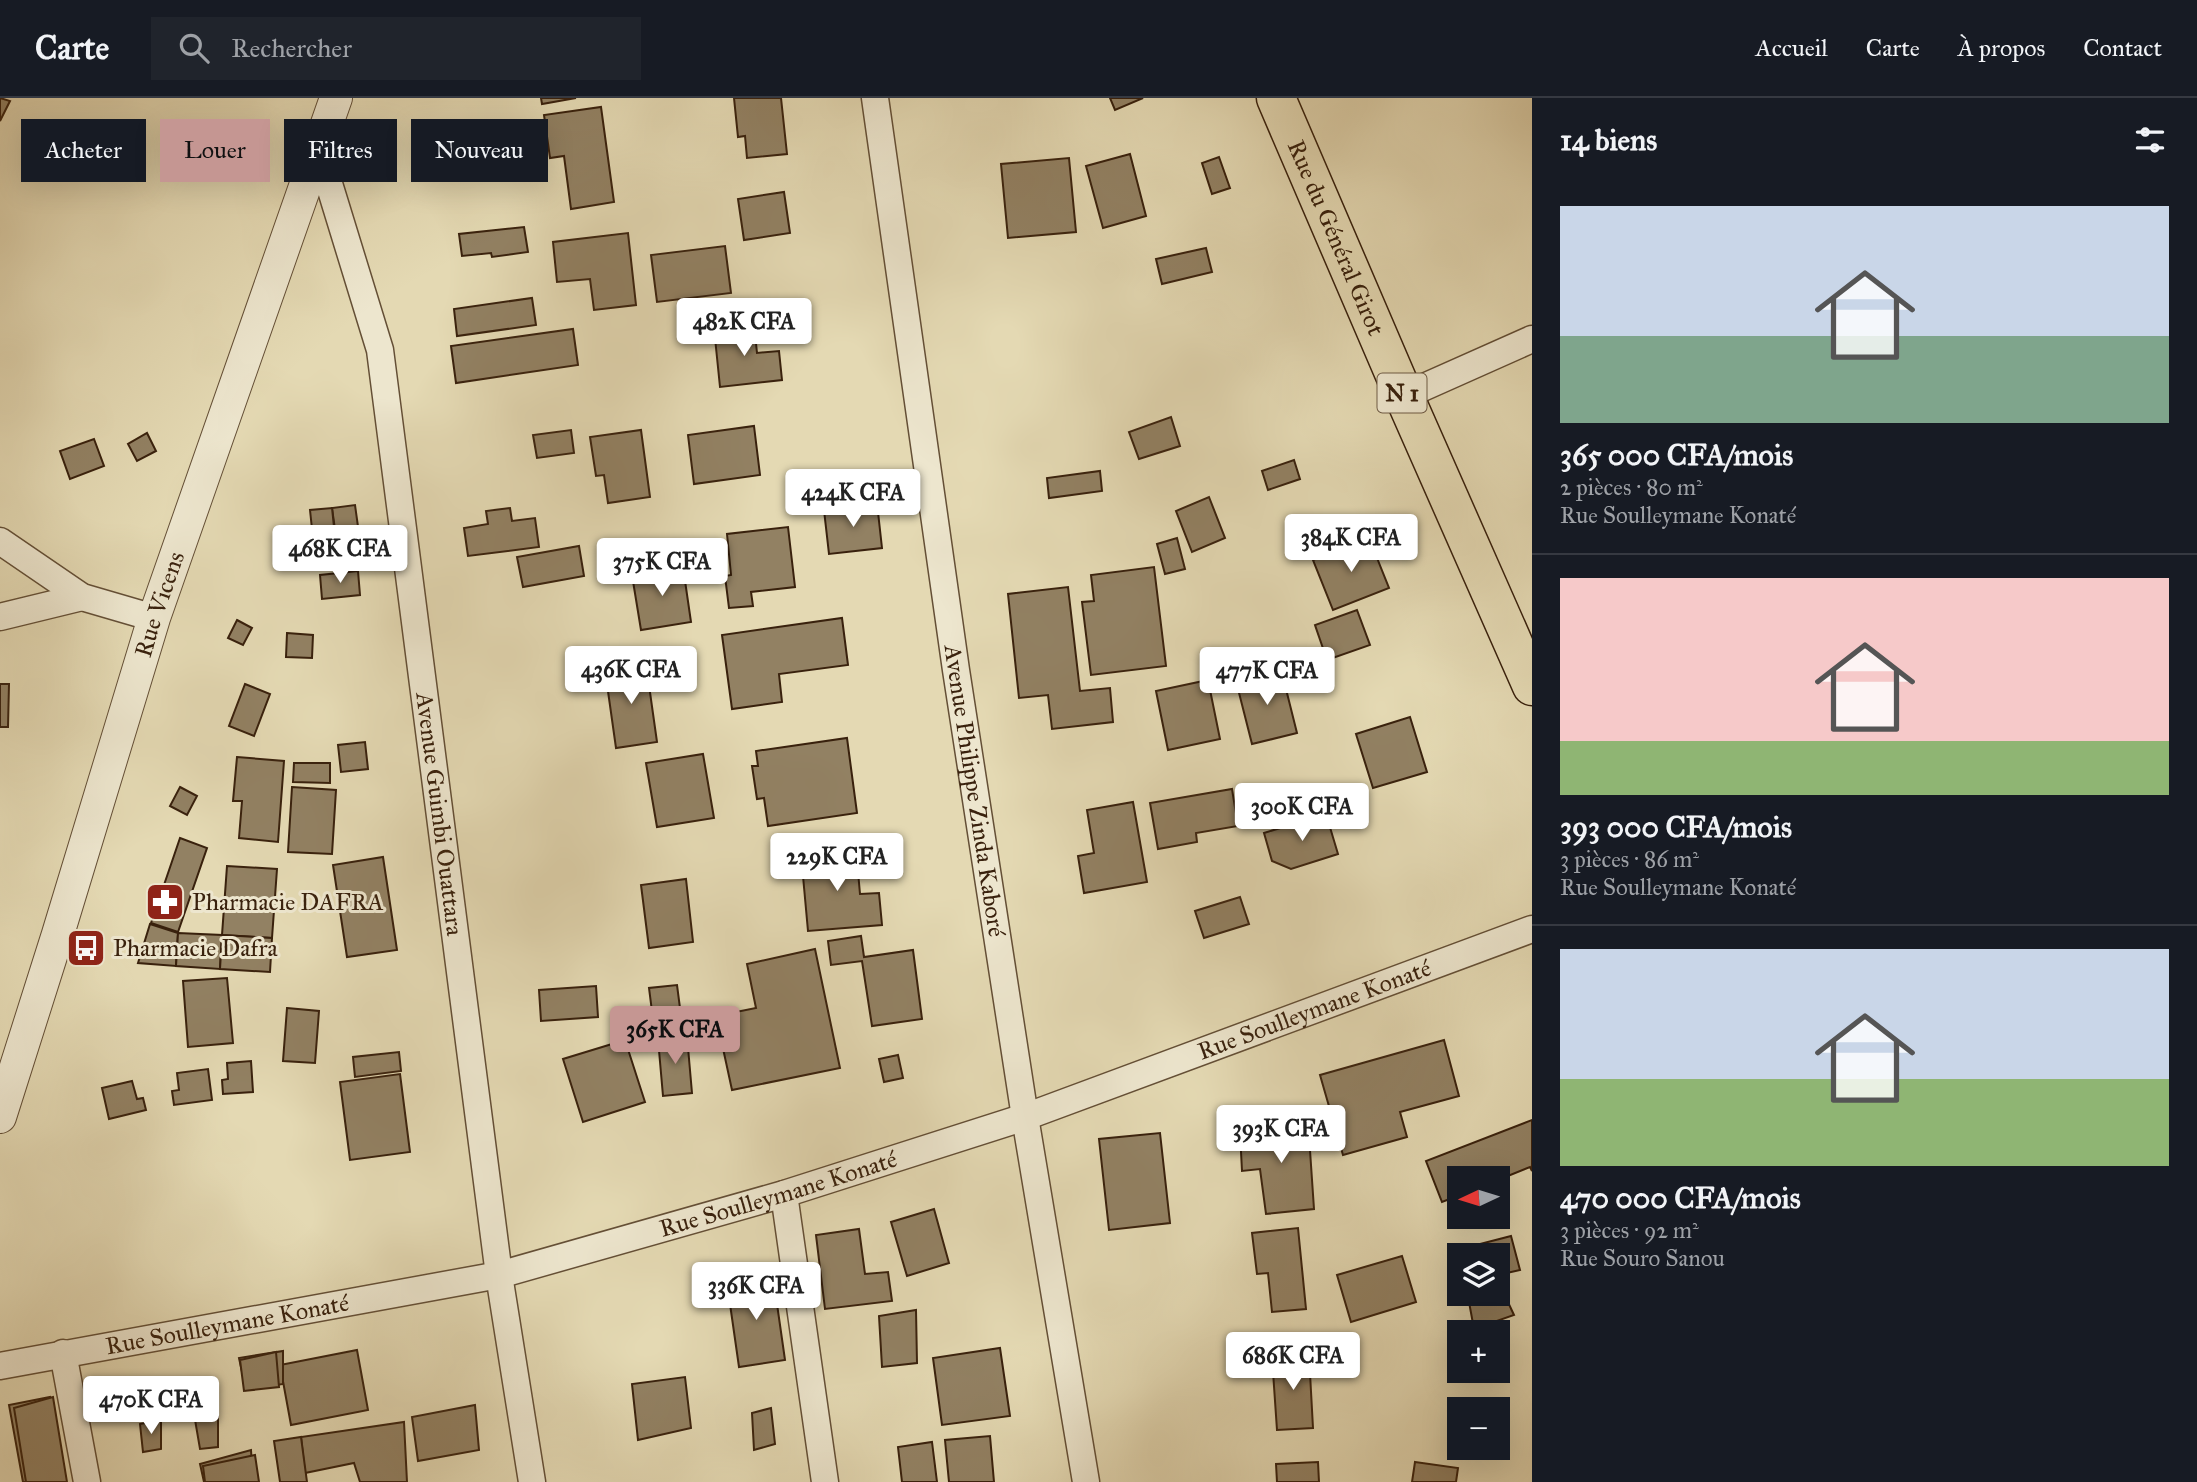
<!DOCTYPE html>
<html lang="fr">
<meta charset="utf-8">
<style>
body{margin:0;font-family:"IM FELL Great Primer",serif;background:#20242c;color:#f1f3f6;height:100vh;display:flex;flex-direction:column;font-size:26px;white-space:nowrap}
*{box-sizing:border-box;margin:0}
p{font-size:23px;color:#9ea1a6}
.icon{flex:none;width:38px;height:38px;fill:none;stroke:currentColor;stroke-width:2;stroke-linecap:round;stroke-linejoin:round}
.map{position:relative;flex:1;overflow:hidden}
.side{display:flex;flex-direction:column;background:#171b24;width:665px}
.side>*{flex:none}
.guide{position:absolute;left:21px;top:21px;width:665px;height:63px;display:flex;gap:14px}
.needle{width:46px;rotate:266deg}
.controls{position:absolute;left:1447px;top:1068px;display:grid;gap:14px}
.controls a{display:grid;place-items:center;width:63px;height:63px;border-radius:0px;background:#171b24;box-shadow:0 7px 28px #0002;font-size:35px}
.price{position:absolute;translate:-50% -60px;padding:0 16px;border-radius:7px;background:#fff;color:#222;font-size:23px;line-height:46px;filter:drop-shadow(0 2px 4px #0008)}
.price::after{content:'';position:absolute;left:50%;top:42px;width:21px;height:16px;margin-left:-10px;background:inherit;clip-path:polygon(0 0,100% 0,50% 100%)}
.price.current{background:#c59692;color:#111}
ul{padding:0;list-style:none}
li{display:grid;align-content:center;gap:14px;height:371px;padding:0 28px}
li+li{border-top:2px solid #363941}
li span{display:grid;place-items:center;height:217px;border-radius:0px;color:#555}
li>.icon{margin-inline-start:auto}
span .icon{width:126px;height:126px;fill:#fffc;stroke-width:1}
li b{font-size:30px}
h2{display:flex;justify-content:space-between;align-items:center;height:84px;padding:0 28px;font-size:30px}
.pill{padding:0 24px;border-radius:0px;background:#171b24;box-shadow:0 7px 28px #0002;font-size:24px;line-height:63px}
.pill.current{background:#c59692;color:#111}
header{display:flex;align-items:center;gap:42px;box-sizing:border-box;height:98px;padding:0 35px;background:#171b24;border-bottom:2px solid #363941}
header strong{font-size:33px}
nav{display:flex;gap:38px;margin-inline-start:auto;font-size:24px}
.search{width:490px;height:63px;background:#20242c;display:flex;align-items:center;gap:18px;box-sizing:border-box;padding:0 24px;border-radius:0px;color:#9ea1a6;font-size:26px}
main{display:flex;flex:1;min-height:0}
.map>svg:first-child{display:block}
</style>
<header>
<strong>Carte</strong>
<div class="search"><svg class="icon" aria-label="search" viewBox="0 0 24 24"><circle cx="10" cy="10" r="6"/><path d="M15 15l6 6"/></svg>Rechercher</div>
<nav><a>Accueil</a><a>Carte</a><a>À propos</a><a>Contact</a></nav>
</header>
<main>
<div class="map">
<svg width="1532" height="1384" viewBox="0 0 1532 1384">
<rect width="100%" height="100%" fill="#e4d9b3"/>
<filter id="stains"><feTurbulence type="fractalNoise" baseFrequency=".00286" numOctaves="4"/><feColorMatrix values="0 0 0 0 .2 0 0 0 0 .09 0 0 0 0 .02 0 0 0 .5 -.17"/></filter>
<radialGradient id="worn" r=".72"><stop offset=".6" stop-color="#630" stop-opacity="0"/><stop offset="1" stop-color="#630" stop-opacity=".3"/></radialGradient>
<g fill="#928163" stroke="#39210d" stroke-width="2">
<path d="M0,0L10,3L0,23Z"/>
<path d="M541,0H576L542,6Z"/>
<path d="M734,0H781L787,56L747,60L745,38L738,39Z"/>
<path d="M1110,0H1143L1115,12Z"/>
<path d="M601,9L614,104L571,111L564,58L550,60L544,17Z"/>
<path d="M1130,56L1146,118L1103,130L1086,68Z"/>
<path d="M1219,59L1230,90L1212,96L1202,65Z"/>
<path d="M1069,60L1076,134L1008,140L1001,66Z"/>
<path d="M784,94L790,135L744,142L738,101Z"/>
<path d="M524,129L528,154L492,159L491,155L462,158L459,136Z"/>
<path d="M628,135L636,207L594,212L590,181L557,184L553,144Z"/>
<path d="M725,148L731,195L657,204L651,157Z"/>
<path d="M1206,150L1212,174L1162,186L1156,161Z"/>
<path d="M532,200L536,227L457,238L454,211Z"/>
<path d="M754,226L757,255L779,253L782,282L720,289L714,230Z"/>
<path d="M573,231L578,267L456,285L451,248Z"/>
<path d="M1171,319L1180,348L1139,361L1129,334Z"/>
<path d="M754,328L760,377L694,386L688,337Z"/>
<path d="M571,332L574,355L537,360L533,337Z"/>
<path d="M641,332L650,399L608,405L604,377L596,378L590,339Z"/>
<path d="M147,335L156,353L137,363L128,346Z"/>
<path d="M94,341L104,368L70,381L60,353Z"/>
<path d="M1294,362L1300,381L1268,392L1262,373Z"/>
<path d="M1100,373L1102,393L1049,400L1047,380Z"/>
<path d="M1209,399L1225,440L1192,454L1176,413Z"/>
<path d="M877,405L882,450L829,456L824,412Z"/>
<path d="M355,407L360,443L337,446L332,410Z"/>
<path d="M332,410L334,429L312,431L310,412Z"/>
<path d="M510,410L512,423L535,420L539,449L468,458L464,430L488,426L486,413Z"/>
<path d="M788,429L795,489L751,494L753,508L729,510L725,478L731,477L727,436Z"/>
<path d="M1177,440L1185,471L1165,476L1157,446Z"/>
<path d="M1369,440L1389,490L1333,512L1313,462Z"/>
<path d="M579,448L584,478L523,489L517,459Z"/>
<path d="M683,469L691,524L641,532L632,477Z"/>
<path d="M1154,469L1166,568L1091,577L1082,504L1094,503L1091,477Z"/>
<path d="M358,473L360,497L322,501L320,477Z"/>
<path d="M1068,489L1080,593L1110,590L1113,624L1052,631L1048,597L1019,600L1008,496Z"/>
<path d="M1357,512L1370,547L1327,562L1315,527Z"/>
<path d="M842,520L848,567L779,576L782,604L732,611L722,537Z"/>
<path d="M237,522L252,530L243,547L228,540Z"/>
<path d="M287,535L313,537L312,560L286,559Z"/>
<path d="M646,566L657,644L616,650L605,572Z"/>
<path d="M1281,571L1297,635L1252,646L1236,583Z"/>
<path d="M1208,582L1220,641L1168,652L1156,593Z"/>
<path d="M0,586H9L8,629H0Z"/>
<path d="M245,586L270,596L254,638L229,628Z"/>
<path d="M1410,619L1427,674L1373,690L1356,636Z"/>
<path d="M847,640L857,715L768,728L764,700L757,701L752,668H758L756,653Z"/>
<path d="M365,644L368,671L341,674L338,647Z"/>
<path d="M703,656L714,720L657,729L646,665Z"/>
<path d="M237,659L284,663L278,744L239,740L242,703H233Z"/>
<path d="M294,665H330V685L293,684Z"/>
<path d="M180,689L197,698L187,717L170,708Z"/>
<path d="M292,689L336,692L332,756L288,754Z"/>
<path d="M1232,691L1238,728L1196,735L1197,744L1158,751L1150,705Z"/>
<path d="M1133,704L1147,784L1084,795L1078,758L1094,755L1087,712Z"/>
<path d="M1326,716L1338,756L1291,771L1272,763L1264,735Z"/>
<path d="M180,740L207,750L178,834L151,825Z"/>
<path d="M856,751L860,796L879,795L882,827L808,833L801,756Z"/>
<path d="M383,759L397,852L347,859L333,767Z"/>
<path d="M227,768L277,771L272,840L222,837Z"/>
<path d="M686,781L693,844L649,850L641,787Z"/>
<path d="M1240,799L1249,826L1204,840L1195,813Z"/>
<path d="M150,826L178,835L176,868L138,865Z"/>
<path d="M178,835L222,837L220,871L176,868Z"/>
<path d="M222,837L272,840L270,874L220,871Z"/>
<path d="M861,838L864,859L913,852L922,921L872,928L862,863L831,867L828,843Z"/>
<path d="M815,851L840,970L732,992L716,918L756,910L747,866Z"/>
<path d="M227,880L233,945L188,949L183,883Z"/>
<path d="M677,887L683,933L655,937L649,890Z"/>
<path d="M596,888L598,919L541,923L539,892Z"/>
<path d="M287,910L319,913L315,965L283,963Z"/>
<path d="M687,938L692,995L663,998L658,941Z"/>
<path d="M625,942L645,1004L583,1024L563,961Z"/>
<path d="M1444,942L1459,998L1400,1014L1407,1039L1343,1057L1320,977Z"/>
<path d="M399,954L401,973L355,979L353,959Z"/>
<path d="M898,957L903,980L884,984L879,961Z"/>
<path d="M251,963L253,994L223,996L222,982L228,981L227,965Z"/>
<path d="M208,971L212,1002L174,1007L172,993L179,992L177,975Z"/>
<path d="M400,976L410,1054L350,1062L340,984Z"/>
<path d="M132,983L137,1001L143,1000L146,1012L109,1021L102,990Z"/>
<path d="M1532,1022V1073L1530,1069L1498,1082V1080H1460V1097L1442,1104L1426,1063Z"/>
<path d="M1308,1023L1314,1111L1266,1116L1260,1071L1242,1073L1240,1034Z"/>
<path d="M1160,1035L1170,1125L1109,1132L1099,1041Z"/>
<path d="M934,1111L949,1165L907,1178L891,1124Z"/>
<path d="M1298,1130L1306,1211L1272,1214L1268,1175L1257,1176L1252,1135Z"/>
<path d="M859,1131L865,1176L888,1174L892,1203L825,1211L816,1137Z"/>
<path d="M1511,1138L1520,1172L1498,1177V1157H1460V1177L1453,1153Z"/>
<path d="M1402,1158L1416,1204L1351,1224L1337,1177Z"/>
<path d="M773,1178L785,1262L739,1269L727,1185Z"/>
<path d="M1490,1195H1495L1497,1205L1506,1200L1514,1217L1474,1231L1469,1204Z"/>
<path d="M916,1212L917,1265L882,1269L879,1218Z"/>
<path d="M1000,1250L1010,1318L942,1327L933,1260Z"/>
<path d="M357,1252L368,1312L291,1327L280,1267Z"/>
<path d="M283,1253V1286L246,1292L239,1260Z"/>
<path d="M276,1254L279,1289L244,1293L240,1262Z"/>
<path d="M1309,1257L1313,1330L1277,1332L1272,1259Z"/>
<path d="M685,1279L691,1330L638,1342L632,1286Z"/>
<path d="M166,1280L167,1311L138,1319L133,1287Z"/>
<path d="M171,1281L174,1313L138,1321L134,1289Z"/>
<path d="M50,1299L65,1384H23L9,1307Z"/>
<path d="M53,1299L67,1384H26L14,1310Z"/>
<path d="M218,1306V1349L200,1351L193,1310Z"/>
<path d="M475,1307L479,1352L418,1363L412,1319Z"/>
<path d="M771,1310L775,1346L754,1352L752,1315Z"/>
<path d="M161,1322V1351L143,1354L140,1326Z"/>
<path d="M404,1324L407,1384H360L354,1365L305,1375L301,1339Z"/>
<path d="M990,1338L994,1384H949L945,1342Z"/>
<path d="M301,1339L307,1384H280L274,1343Z"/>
<path d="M932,1344L937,1384H902L898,1349Z"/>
<path d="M251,1352L253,1384H204L200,1366Z"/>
<path d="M255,1357L259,1384H205L203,1368Z"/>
<path d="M1318,1364L1319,1384H1277L1276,1366Z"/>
<path d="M1415,1364L1458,1370L1456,1384H1412Z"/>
</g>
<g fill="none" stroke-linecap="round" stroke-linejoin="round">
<g stroke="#644f36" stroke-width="29">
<g id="minor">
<path id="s1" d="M875,0L956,572L1025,1019L1086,1384"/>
<path id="s2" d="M319,53L380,252L499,1177L532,1384"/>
<path d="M1404,298L1532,241"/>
<path d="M0,443L82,499L154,520"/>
<path d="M0,519L82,499"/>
<path d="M784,1096L825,1384"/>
<path d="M63,1255L87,1384"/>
<path id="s3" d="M0,1268L499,1177L784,1096L1025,1019L1532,831"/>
</g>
</g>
<g stroke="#644f36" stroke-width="34">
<g id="tertiary">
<path id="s4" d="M0,1019L58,836L154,520L336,0"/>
</g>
</g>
<g stroke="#39210d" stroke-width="41">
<g id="trunk">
<path id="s5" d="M1276,0L1404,298L1532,588"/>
</g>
</g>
<use href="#minor" stroke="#ede6ce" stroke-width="26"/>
<use href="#tertiary" stroke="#ede6ce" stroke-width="32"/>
<use href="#trunk" stroke="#e4d9b3" stroke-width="38"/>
</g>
<defs>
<g id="pharmacy-square" transform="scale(2.0125)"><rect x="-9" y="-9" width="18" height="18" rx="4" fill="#8f2418" stroke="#ede6ce"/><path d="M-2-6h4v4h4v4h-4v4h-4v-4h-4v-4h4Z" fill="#fff"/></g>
<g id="bus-square" transform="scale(2.0125)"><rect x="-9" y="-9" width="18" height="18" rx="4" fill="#8f2418" stroke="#ede6ce"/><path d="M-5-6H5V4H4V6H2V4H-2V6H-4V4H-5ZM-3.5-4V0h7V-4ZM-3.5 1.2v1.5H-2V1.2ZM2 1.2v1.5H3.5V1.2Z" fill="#fff"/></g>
</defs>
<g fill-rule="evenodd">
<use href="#pharmacy-square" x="165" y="804"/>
<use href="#bus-square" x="86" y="850"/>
</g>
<g text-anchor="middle" stroke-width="6" stroke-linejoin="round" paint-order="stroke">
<rect fill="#ede6ce" stroke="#6f5c47" stroke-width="2" x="1377.5" y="275.5" width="49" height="39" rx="5"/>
<g font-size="23" font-weight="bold" fill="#39210d">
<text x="1402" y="303">N 1</text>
</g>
<g font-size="24" fill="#39210d" stroke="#ede6ce">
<text dy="8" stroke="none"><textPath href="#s5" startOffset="152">Rue du Général Girot</textPath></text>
<text dy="8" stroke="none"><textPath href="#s4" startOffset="537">Rue Vicens</textPath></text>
<text dy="8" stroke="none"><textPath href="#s1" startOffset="700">Avenue Philippe Zinda Kaboré</textPath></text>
<text dy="8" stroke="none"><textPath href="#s2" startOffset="676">Avenue Guimbi Ouattara</textPath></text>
<text dy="8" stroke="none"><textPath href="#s3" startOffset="1365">Rue Soulleymane Konaté</textPath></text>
<text dy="8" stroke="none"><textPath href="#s3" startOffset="798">Rue Soulleymane Konaté</textPath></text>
<text dy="8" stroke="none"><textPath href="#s3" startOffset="231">Rue Soulleymane Konaté</textPath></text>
</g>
<g font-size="24" fill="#39210d" stroke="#ede6ce" text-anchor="start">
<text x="192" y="812">Pharmacie DAFRA</text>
<text x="113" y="858">Pharmacie Dafra</text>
</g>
</g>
<rect width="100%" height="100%" filter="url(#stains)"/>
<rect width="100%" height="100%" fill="url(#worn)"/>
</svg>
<div class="controls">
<a><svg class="needle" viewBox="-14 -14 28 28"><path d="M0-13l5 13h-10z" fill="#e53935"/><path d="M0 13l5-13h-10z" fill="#9ea1a6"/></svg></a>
<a><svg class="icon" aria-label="layers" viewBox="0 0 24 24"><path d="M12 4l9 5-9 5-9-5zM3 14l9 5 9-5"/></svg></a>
<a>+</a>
<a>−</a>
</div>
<b class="price" style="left:744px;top:260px">482K CFA</b>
<b class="price" style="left:853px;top:431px">424K CFA</b>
<b class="price" style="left:1351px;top:476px">384K CFA</b>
<b class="price" style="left:340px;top:487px">468K CFA</b>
<b class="price" style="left:662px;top:500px">375K CFA</b>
<b class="price" style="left:631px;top:608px">436K CFA</b>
<b class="price" style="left:1267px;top:609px">477K CFA</b>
<b class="price" style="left:1302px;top:745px">300K CFA</b>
<b class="price" style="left:837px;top:795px">229K CFA</b>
<b class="price current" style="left:675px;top:968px">365K CFA</b>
<b class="price" style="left:1281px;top:1067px">393K CFA</b>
<b class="price" style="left:756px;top:1224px">336K CFA</b>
<b class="price" style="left:1293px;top:1294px">686K CFA</b>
<b class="price" style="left:151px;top:1338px">470K CFA</b>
<div class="guide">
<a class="pill">Acheter</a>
<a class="pill current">Louer</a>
<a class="pill">Filtres</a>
<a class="pill">Nouveau</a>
</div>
</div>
<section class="side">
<h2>14 biens<svg class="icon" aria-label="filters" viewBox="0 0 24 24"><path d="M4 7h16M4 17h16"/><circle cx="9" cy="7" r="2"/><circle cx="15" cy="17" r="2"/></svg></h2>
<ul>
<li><span style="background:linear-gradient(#c9d6e8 60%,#7fa58c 0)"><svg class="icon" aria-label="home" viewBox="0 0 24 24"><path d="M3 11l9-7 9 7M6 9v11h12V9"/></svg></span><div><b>365 000 CFA/mois</b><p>2 pièces · 80 m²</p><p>Rue Soulleymane Konaté</p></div></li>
<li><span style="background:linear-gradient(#f6c9c9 75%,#8fb573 0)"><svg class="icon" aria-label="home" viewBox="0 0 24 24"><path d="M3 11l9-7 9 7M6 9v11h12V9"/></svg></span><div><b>393 000 CFA/mois</b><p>3 pièces · 86 m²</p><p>Rue Soulleymane Konaté</p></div></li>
<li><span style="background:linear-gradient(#c9d6e8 60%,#8fb573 0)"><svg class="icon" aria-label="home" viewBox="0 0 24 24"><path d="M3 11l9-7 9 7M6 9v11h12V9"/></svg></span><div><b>470 000 CFA/mois</b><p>3 pièces · 92 m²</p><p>Rue Souro Sanou</p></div></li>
</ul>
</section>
</main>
